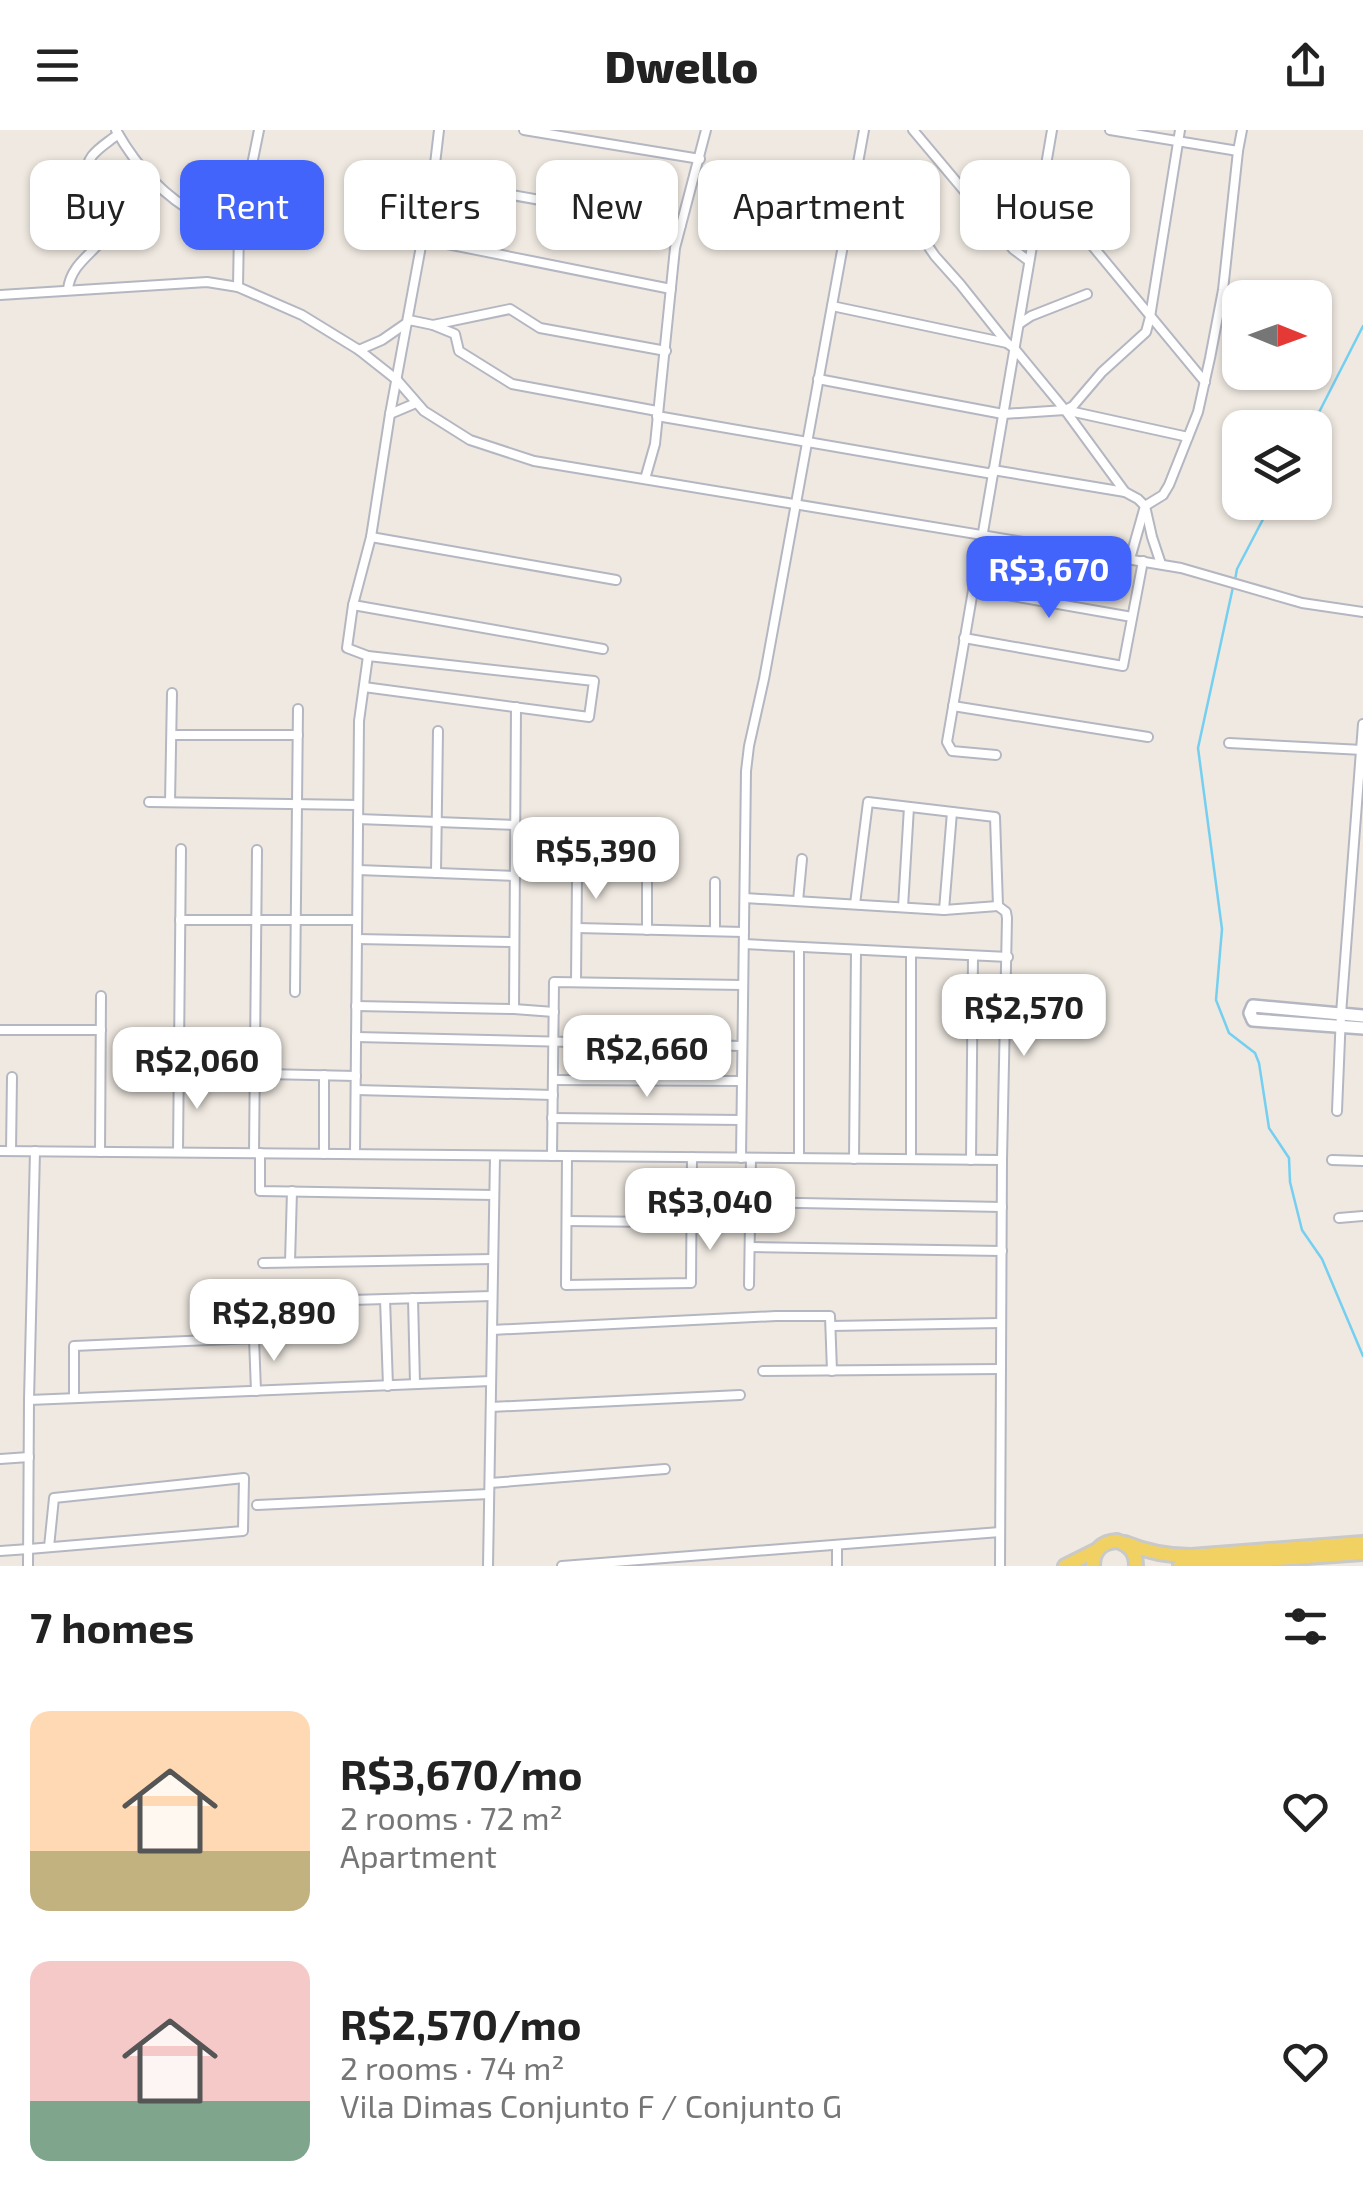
<!DOCTYPE html>
<meta charset="utf-8">
<style>
body{margin:0;font-family:"Exo 2",sans-serif;background:#f2f2f2;color:#222;height:100vh;display:flex;flex-direction:column;font-size:38px;white-space:nowrap}
*{box-sizing:border-box;margin:0}
p{font-size:32px;color:#767676}
.icon{flex:none;width:55px;height:55px;fill:none;stroke:currentColor;stroke-width:2;stroke-linecap:round;stroke-linejoin:round}
.map{position:relative;height:1436px;overflow:hidden}
.details{display:flex;flex-direction:column;background:#fff;flex:1}
.details>*{flex:none}
.top-card{position:absolute;left:30px;top:30px;width:1305px;height:90px;display:flex;gap:20px}
.needle{width:65px;rotate:91deg}
.buttons{position:absolute;left:1222px;top:150px;display:grid;gap:20px}
.buttons a{display:grid;place-items:center;width:110px;height:110px;border-radius:20px;background:#fff;box-shadow:0 2px 8px #0004;font-size:50px}
.price{position:absolute;translate:-50% -85px;padding:0 22px;border-radius:20px;background:#fff;color:#222;font-size:32px;line-height:65px;filter:drop-shadow(0 2px 5px #0008)}
.price::after{content:'';position:absolute;left:50%;top:60px;width:30px;height:22px;margin-left:-15px;background:inherit;clip-path:polygon(0 0,100% 0,50% 100%)}
.price.current{background:#4264fb;color:#fff}
ul{padding:0;list-style:none}
li{display:flex;align-items:center;gap:30px;height:250px;padding:0 30px}
li span{display:grid;place-items:center;flex:none;width:280px;height:200px;border-radius:20px;color:#555}
li>.icon{margin-inline-start:auto}
span .icon{width:120px;height:120px;fill:#fffc;stroke-width:1}
li b{font-size:42px}
h2{display:flex;justify-content:space-between;align-items:center;height:120px;padding:0 30px;font-size:42px}
.chip{padding:0 35px;border-radius:20px;background:#fff;box-shadow:0 2px 8px #0004;font-size:35px;line-height:90px}
.chip.current{background:#4264fb;color:#fff}
header{display:flex;justify-content:space-between;align-items:center;height:130px;padding:0 30px;background:#fff;font-size:45px;font-weight:800}
.map>svg:first-child{display:block}
</style>
<header><svg class="icon" aria-label="menu" viewBox="0 0 24 24"><path d="M4 6h16M4 12h16M4 18h16"/></svg>Dwello<svg class="icon" aria-label="share" viewBox="0 0 24 24"><path d="M12 15V3M7 8l5-5 5 5M5 13v7h14v-7"/></svg></header>
<div class="map">
<svg width="1363" height="1436" viewBox="0 0 1363 1436">
<rect width="100%" height="100%" fill="#efe9e1"/>
<g fill="none" stroke-linecap="round" stroke-linejoin="round">
<g stroke="#75cff0" stroke-width="2.5">
<path d="M1311,298L1363,196"/>
<path d="M1235,450L1237,439L1272,372"/>
<path d="M1233,457L1198,618L1222,799L1216,870L1229,903L1255,923L1259,933L1269,998L1289,1028L1290,1052L1302,1100L1322,1129L1363,1226"/>
</g>
<g stroke="#b4b7c1" stroke-width="12">
<g id="street">
<path d="M116,0C136,36 163,66 200,86C212,92 226,95 239,99"/>
<path d="M524,0L700,29"/>
<path d="M913,0L1013,119L1029,131"/>
<path d="M1110,0L1238,21L1242,0"/>
<path d="M433,51L681,95"/>
<path d="M853,58L877,63L892,72L912,93L935,126L960,154L1007,213"/>
<path d="M1034,103L1070,108L1090,113L1205,252"/>
<path d="M422,109L671,159"/>
<path d="M238,157L239,99L259,0"/>
<path d="M68,159C71,133 95,123 108,102C106,90 98,84 92,74C85,61 83,38 92,26C99,17 110,11 118,4"/>
<path d="M0,165L207,152L238,157L302,185L359,220L397,250L424,281L470,310L534,331L1181,438L1302,473L1363,482"/>
<path d="M832,176L1007,213L1014,218L1065,280L1125,362L1138,369L1145,376L1152,407L1161,434"/>
<path d="M409,190L433,195L455,204L459,221L512,254L657,281"/>
<path d="M1019,194L1031,186L1087,164"/>
<path d="M433,195L510,179L540,198L666,221"/>
<path d="M359,220L382,210L408,192"/>
<path d="M818,249L1003,284L1065,280L1188,307"/>
<path d="M1067,279L1073,276L1102,242L1146,202L1150,187L1180,0"/>
<path d="M390,284L416,273"/>
<path d="M657,286L993,344"/>
<path d="M993,340L1125,362"/>
<path d="M645,349L655,314L675,118L706,0"/>
<path d="M371,407L616,450"/>
<path d="M1130,429L1145,376L1163,365L1169,355L1198,282L1210,228L1223,160L1238,21"/>
<path d="M973,459L1132,487"/>
<path d="M353,475L603,519"/>
<path d="M964,508L1123,536L1143,431"/>
<path d="M364,557L589,587L594,551L368,526L347,518L353,475L371,407L390,284L433,51L439,0"/>
<path d="M953,576L1148,607"/>
<path d="M172,605H298"/>
<path d="M1229,613L1363,620"/>
<path d="M996,625L952,621L947,612L1052,0"/>
<path d="M149,672L358,675"/>
<path d="M170,672L172,563"/>
<path d="M358,689L515,695"/>
<path d="M358,740L515,746"/>
<path d="M436,743L438,601"/>
<path d="M647,749V800"/>
<path d="M745,768L944,780L998,776"/>
<path d="M798,771L802,729"/>
<path d="M855,774L868,672L995,687L998,776L1006,782L1007,788L1002,1030L1000,1436"/>
<path d="M903,777L909,677"/>
<path d="M944,780L952,682"/>
<path d="M180,790H357"/>
<path d="M577,798L744,802"/>
<path d="M715,801V752"/>
<path d="M357,809L514,812"/>
<path d="M744,814L1008,827"/>
<path d="M911,824V1029"/>
<path d="M576,852L577,746"/>
<path d="M295,862L298,579"/>
<path d="M356,876L514,879L554,882"/>
<path d="M514,879L516,577"/>
<path d="M0,900H101"/>
<path d="M356,907L742,916"/>
<path d="M179,942L356,946"/>
<path d="M553,950L742,951"/>
<path d="M356,960L553,965"/>
<path d="M1337,981L1341,884L1363,594"/>
<path d="M552,988L741,990"/>
<path d="M0,1021L1002,1030"/>
<path d="M11,1021L12,947"/>
<path d="M100,1022L101,866"/>
<path d="M178,1022L181,719"/>
<path d="M254,1023L257,720"/>
<path d="M260,1023V1061L494,1065"/>
<path d="M324,1024V945"/>
<path d="M355,1024L359,591L368,526"/>
<path d="M552,1026L554,852L743,855"/>
<path d="M567,1026L566,1155L691,1153L692,1027"/>
<path d="M741,1028L746,641L749,616L764,549L864,0"/>
<path d="M799,1028V818"/>
<path d="M854,1029L856,821"/>
<path d="M971,1030L973,827"/>
<path d="M1332,1030L1363,1031"/>
<path d="M750,1072L1002,1077"/>
<path d="M1339,1088L1363,1086"/>
<path d="M567,1091L750,1093"/>
<path d="M750,1117L1002,1121"/>
<path d="M290,1132L292,1061"/>
<path d="M263,1133L493,1129"/>
<path d="M749,1155L751,1028"/>
<path d="M413,1168L415,1254"/>
<path d="M385,1169L388,1256"/>
<path d="M280,1172L492,1166"/>
<path d="M831,1196L1001,1193"/>
<path d="M492,1200L776,1186H830L832,1241"/>
<path d="M763,1241L1001,1239"/>
<path d="M74,1268V1216L254,1208L256,1261"/>
<path d="M29,1270L491,1251"/>
<path d="M491,1277L740,1265"/>
<path d="M0,1329L29,1327"/>
<path d="M490,1353L665,1339"/>
<path d="M257,1375L489,1364"/>
<path d="M837,1415V1436"/>
<path d="M0,1421L29,1419L243,1401L244,1348L54,1368L49,1417"/>
<path d="M28,1436L29,1270L35,1021"/>
<path d="M488,1436L495,1026"/>
<path d="M562,1436L1000,1402"/>
</g>
</g>
<g stroke="#b4b7c1" stroke-width="16">
<path id="secondary" d="M1363,886L1253,876L1250,883L1253,890L1363,898"/>
</g>
<g stroke="#c9c9c9" stroke-width="18">
<g id="primary">
<path d="M1125,1413C1147,1422 1167,1426 1191,1426L1363,1413"/>
<path d="M1065,1436L1097,1420"/>
<path d="M1093,1436C1093,1420 1102,1412 1117,1411C1130,1415 1136,1423 1136,1436"/>
<path d="M1180,1436L1363,1423"/>
</g>
</g>
<use href="#street" stroke="#fff" stroke-width="8"/>
<use href="#secondary" stroke="#fff" stroke-width="11"/>
<use href="#primary" stroke="#f2d163" stroke-width="12"/>
</g>
</svg>
<div class="buttons">
<a><svg class="needle" viewBox="-14 -14 28 28"><path d="M0-13l5 13h-10z" fill="#e53935"/><path d="M0 13l5-13h-10z" fill="#767676"/></svg></a>
<a><svg class="icon" aria-label="layers" viewBox="0 0 24 24"><path d="M12 4l9 5-9 5-9-5zM3 14l9 5 9-5"/></svg></a>
</div>
<b class="price current" style="left:1049px;top:491px">R$3,670</b>
<b class="price" style="left:596px;top:772px">R$5,390</b>
<b class="price" style="left:1024px;top:929px">R$2,570</b>
<b class="price" style="left:647px;top:970px">R$2,660</b>
<b class="price" style="left:197px;top:982px">R$2,060</b>
<b class="price" style="left:710px;top:1123px">R$3,040</b>
<b class="price" style="left:274px;top:1234px">R$2,890</b>
<div class="top-card">
<a class="chip">Buy</a>
<a class="chip current">Rent</a>
<a class="chip">Filters</a>
<a class="chip">New</a>
<a class="chip">Apartment</a>
<a class="chip">House</a>
</div>
</div>
<section class="details">
<h2>7 homes<svg class="icon" aria-label="filters" viewBox="0 0 24 24"><path d="M4 7h16M4 17h16"/><circle cx="9" cy="7" r="2"/><circle cx="15" cy="17" r="2"/></svg></h2>
<ul>
<li><span style="background:linear-gradient(#ffd9b3 70%,#c2b280 0)"><svg class="icon" aria-label="home" viewBox="0 0 24 24"><path d="M3 11l9-7 9 7M6 9v11h12V9"/></svg></span><div><b>R$3,670/mo</b><p>2 rooms · 72 m²</p><p>Apartment</p></div><svg class="icon" aria-label="heart" viewBox="0 0 24 24"><path d="M12 20l-8-8c-3-5 5-10 8-4 3-6 11-1 8 4z"/></svg></li>
<li><span style="background:linear-gradient(#f6c9c9 70%,#7fa58c 0)"><svg class="icon" aria-label="home" viewBox="0 0 24 24"><path d="M3 11l9-7 9 7M6 9v11h12V9"/></svg></span><div><b>R$2,570/mo</b><p>2 rooms · 74 m²</p><p>Vila Dimas Conjunto F / Conjunto G</p></div><svg class="icon" aria-label="heart" viewBox="0 0 24 24"><path d="M12 20l-8-8c-3-5 5-10 8-4 3-6 11-1 8 4z"/></svg></li>
</ul>
</section>
